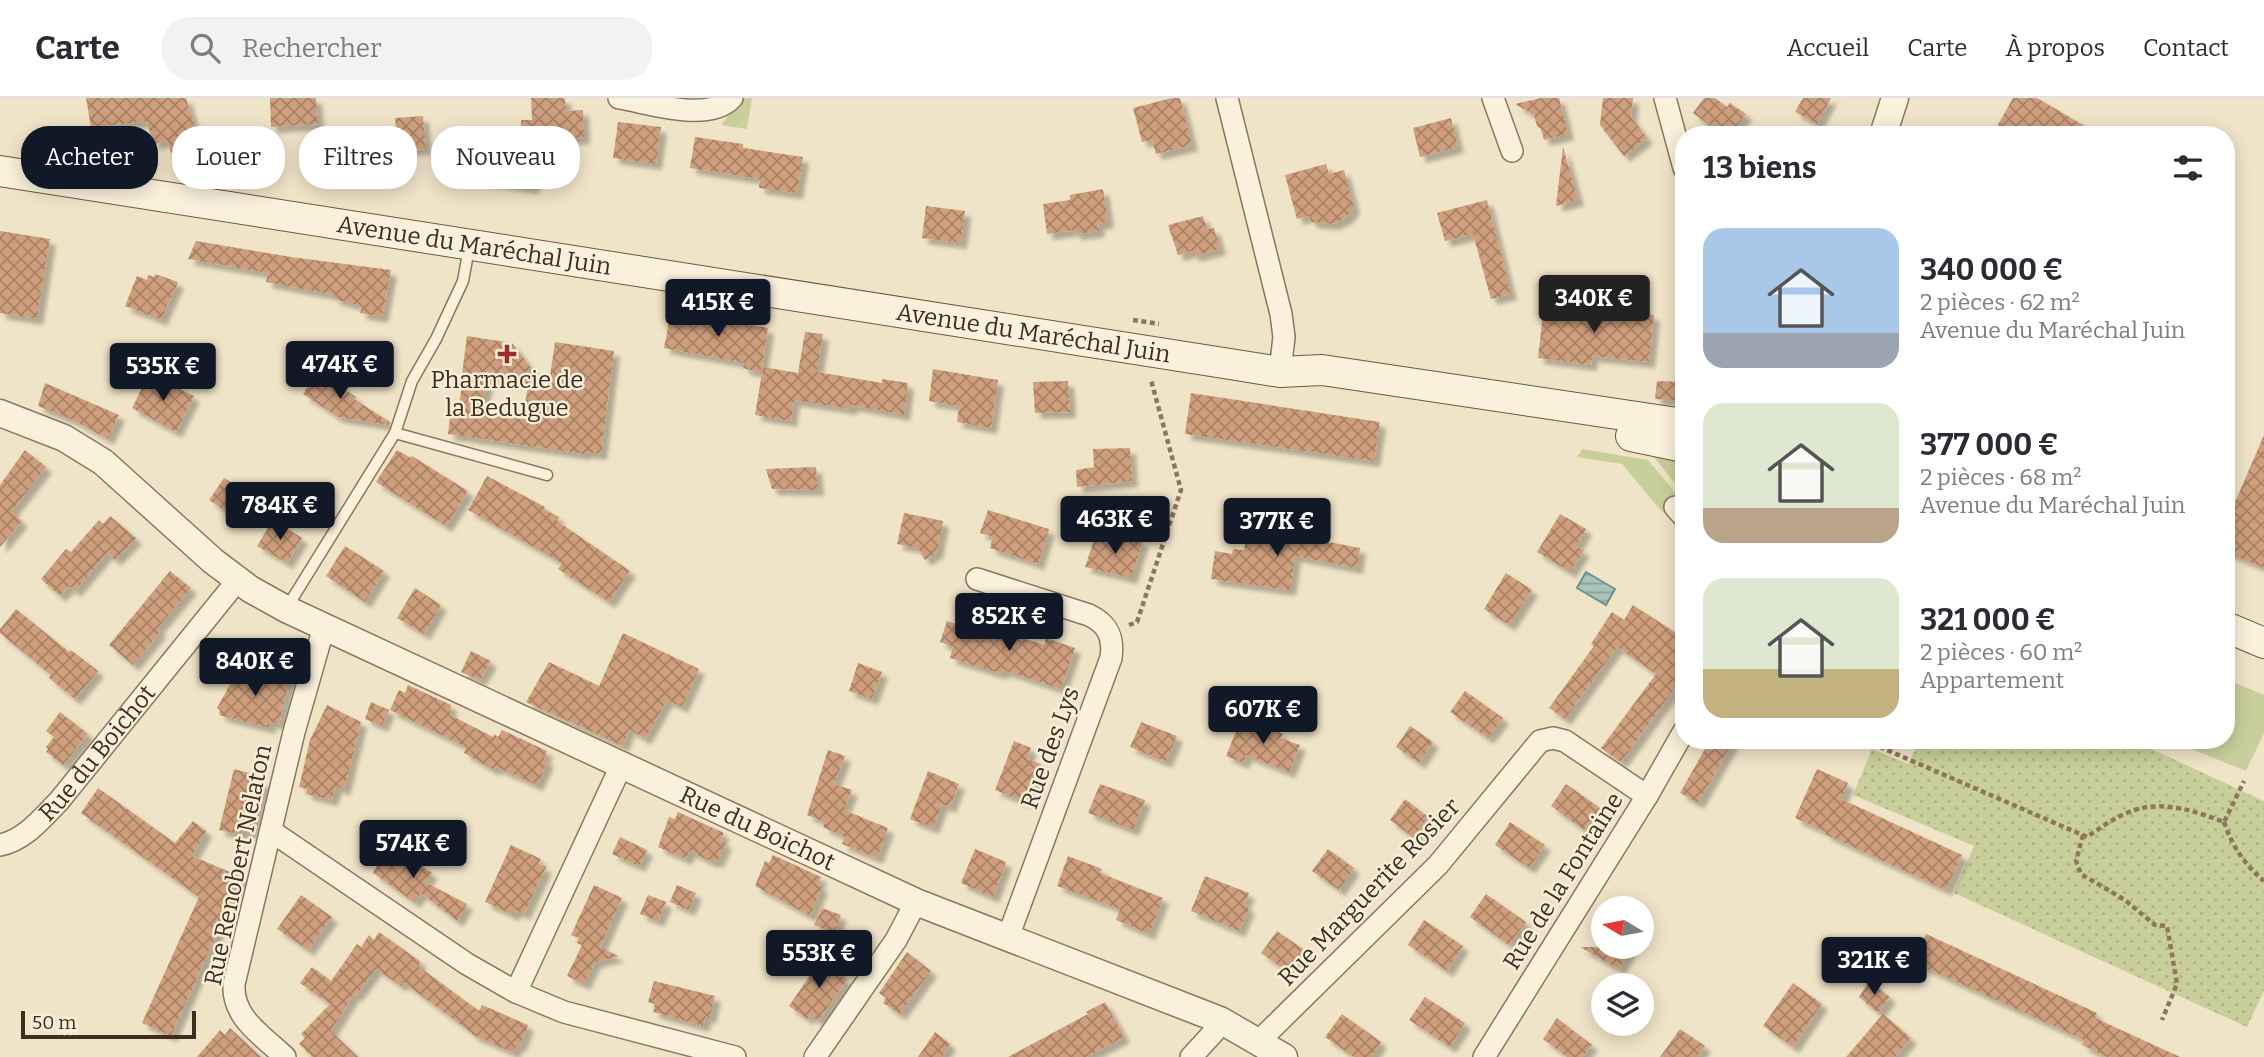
<!DOCTYPE html>
<html lang="fr">
<meta charset="utf-8">
<style>
body{margin:0;font-family:Bitter,serif;background:#f2f2f3;color:#2b2b33;height:100vh;display:flex;flex-direction:column;font-size:26px;white-space:nowrap}
*{box-sizing:border-box;margin:0}
p{font-size:23px;color:#7c7c81}
.icon{flex:none;width:38px;height:38px;fill:none;stroke:currentColor;stroke-width:2;stroke-linecap:round;stroke-linejoin:round}
.map{position:relative;flex:1;overflow:hidden}
.side{position:absolute;left:1675px;top:28px;width:560px;height:623px;display:flex;flex-direction:column;background:#fff;border-radius:28px;box-shadow:0 4px 18px #0003}
.side>*{flex:none}
.top-card{position:absolute;left:21px;top:28px;width:665px;height:63px;display:flex;gap:14px}
.needle{width:46px;rotate:280deg}
.buttons{position:absolute;left:1591px;top:798px;display:grid;gap:14px}
.buttons a{display:grid;place-items:center;width:63px;height:63px;border-radius:50%;background:#fff;box-shadow:0 4px 18px #0003;font-size:35px}
.scale{position:absolute;left:21px;bottom:18px;width:175px;box-sizing:border-box;padding-left:7px;border:4px solid #3d2e20;border-top:0;font-size:19px;line-height:24px;white-space:nowrap;color:#3d2e20;-webkit-text-stroke:5px #f7eed8;paint-order:stroke}
.price{position:absolute;translate:-50% -60px;padding:0 16px;border-radius:7px;background:#111827;color:#fff;font-size:23px;line-height:46px;filter:drop-shadow(0 2px 4px #0008)}
.price::after{content:'';position:absolute;left:50%;top:42px;width:21px;height:16px;margin-left:-10px;background:inherit;clip-path:polygon(0 0,100% 0,50% 100%)}
.price.selected{background:#222;color:#fff}
ul{padding:0;list-style:none}
li{display:flex;align-items:center;gap:21px;height:175px;padding:0 28px}
li span{display:grid;place-items:center;flex:none;width:196px;height:140px;border-radius:21px;color:#555}
li>.icon{margin-inline-start:auto}
span .icon{width:84px;height:84px;fill:#fffc;stroke-width:1}
li b{font-size:30px}
h2{display:flex;justify-content:space-between;align-items:center;height:84px;padding:0 28px;font-size:30px}
.pill{padding:0 24px;border-radius:28px;background:#fff;box-shadow:0 4px 18px #0003;font-size:24px;line-height:63px}
.pill.selected{background:#111827;color:#fff}
header{display:flex;align-items:center;gap:42px;box-sizing:border-box;height:98px;padding:0 35px;background:#fff;border-bottom:2px solid #e1e1e2}
header strong{font-size:33px}
nav{display:flex;gap:38px;margin-inline-start:auto;font-size:24px}
.search{width:490px;height:63px;background:#f2f2f3;display:flex;align-items:center;gap:18px;box-sizing:border-box;padding:0 24px;border-radius:28px;color:#7c7c81;font-size:26px}
.map>svg:first-child{display:block}
</style>
<header>
<strong>Carte</strong>
<div class="search"><svg class="icon" aria-label="search" viewBox="0 0 24 24"><circle cx="10" cy="10" r="6"/><path d="M15 15l6 6"/></svg>Rechercher</div>
<nav><a>Accueil</a><a>Carte</a><a>À propos</a><a>Contact</a></nav>
</header>
<div class="map">
<svg width="2264" height="959" viewBox="0 0 2264 959">
<defs>
<pattern id="park-dots" width="8" height="8" patternUnits="userSpaceOnUse" patternTransform="scale(1.75)"><rect width="8" height="8" fill="#c9cf9b"/><path d="M2 2h.1M6 6h.1" fill="none" stroke="#aeb285" stroke-width="1.8" stroke-linecap="round"/></pattern>
<pattern id="water-rules" width="6" height="5" patternUnits="userSpaceOnUse" patternTransform="scale(1.75)"><rect width="6" height="5" fill="#a9c4bc"/><path d="M0 2.5h6" fill="none" stroke="#8ba098"/></pattern>
<pattern id="building-cross-hatch" width="8" height="8" patternUnits="userSpaceOnUse" patternTransform="scale(1.75)"><rect width="8" height="8" fill="#cf9f7d"/><path d="M0 0l8 8M0 8l8-8" fill="none" stroke="#a98266"/></pattern>
<filter id="shadow"><feDropShadow dx="6" dy="6" stdDeviation="2" flood-color="#0004"/></filter>
</defs>
<rect width="100%" height="100%" fill="#f0e4c8"/>
<g fill="#c9cf9b">
<path d="M741,0H752L747,31L721,27Z"/>
<path d="M1582,351L1648,362L1681,401L1663,415L1622,366L1577,359Z"/>
<path d="M1650,354L1683,362V396Z"/>
<path d="M2226,581L2264,597V635L2246,673L2189,650L2188,642H2226Z"/>
</g>
<path fill="url(#park-dots)" d="M1920,642H2132L2264,703V893L2247,929L1954,795L1974,748L1853,697L1872,651L1908,666Z"/>
<path fill="url(#water-rules)" stroke="#6f938a" stroke-width="2" d="M1586,474L1615,491L1606,507L1577,490Z"/>
<g fill="url(#building-cross-hatch)" fill-rule="evenodd" filter="url(#shadow)">
<path d="M86,0H186L200,47L171,55L167,42L154,46L146,23L91,30Z"/>
<path d="M270,0H316L318,26L271,29Z"/>
<path d="M531,0H565L566,13L583,12L584,40L559,41L555,67L536,64L533,90L486,83L490,59L502,60L505,50L522,53L521,22H532Z"/>
<path d="M1172,0H1180L1192,47L1156,56L1152,42L1142,44L1133,10Z"/>
<path d="M1541,0H1559L1568,36L1544,42L1541,31L1537,28L1534,17L1515,6Z"/>
<path d="M1603,0H1633L1631,19L1647,40L1624,58L1600,27Z"/>
<path d="M1704,0H1715L1727,9L1730,5L1746,16L1731,37H1704L1710,28L1693,15Z"/>
<path d="M1803,0H1831L1817,26L1795,14Z"/>
<path d="M2013,0H2037L2100,37H1992Z"/>
<path d="M423,18L426,51L398,52L395,20Z"/>
<path d="M1451,20L1458,49L1420,59L1413,30Z"/>
<path d="M618,24L661,29L656,66L613,60Z"/>
<path d="M695,39L743,46V50L803,59L797,95L759,90L760,81L690,70Z"/>
<path d="M1563,49L1578,102L1556,108Z"/>
<path d="M1326,66L1329,76L1344,72L1354,110L1346,120L1333,126L1311,124L1309,118L1297,121L1285,77Z"/>
<path d="M1103,91L1108,124L1098,126L1099,133L1075,136L1074,132L1047,136L1043,106L1070,102V97Z"/>
<path d="M1487,102L1511,196L1491,201L1473,136L1445,143L1437,115Z"/>
<path d="M926,108L965,113L961,145L922,140Z"/>
<path d="M1203,118L1207,131L1214,130L1220,151L1193,158L1192,153L1178,157L1168,127Z"/>
<path d="M0,133L50,141L37,221L0,215Z"/>
<path d="M196,143L291,159L391,172L382,219L360,215L362,208L334,201L335,197L266,184L268,175L188,161Z"/>
<path d="M155,176L178,184L161,222L125,208L137,178L147,182L148,177L154,179Z"/>
<path d="M1544,206L1654,217L1649,264L1592,258L1591,267L1538,260Z"/>
<path d="M671,213L768,230L761,275L743,270L744,265L664,250Z"/>
<path d="M805,234L823,236L817,274L882,285V281L908,285L904,317L852,307L851,311L794,302L791,323L755,317L763,269L798,275Z"/>
<path d="M467,238L512,245L548,292L555,244L614,253L601,356L585,354L584,356L448,336L451,311L458,312L464,277L462,276ZM488,280L528,286L523,321L481,315Z"/>
<path d="M933,271L998,282L991,330L957,324L959,308L929,303Z"/>
<path d="M317,274L356,299L354,301L390,324L389,327L338,319L303,296Z"/>
<path d="M149,276L194,298L176,334L132,310Z"/>
<path d="M1068,283L1070,314L1035,315L1033,284Z"/>
<path d="M1657,283L1684,284V303L1655,301Z"/>
<path d="M45,285L119,317L108,341L75,323L38,308Z"/>
<path d="M1191,295L1380,324L1374,363L1185,336Z"/>
<path d="M2264,337V470L2226,454V425Z"/>
<path d="M1130,350L1132,383L1077,389L1076,372L1094,369L1093,351Z"/>
<path d="M25,352L46,369L11,414L22,423L0,449V387Z"/>
<path d="M397,352L411,360L412,358L468,393L446,428L376,384Z"/>
<path d="M816,369L818,392L772,391L766,371Z"/>
<path d="M487,378L545,409L544,411L559,419L557,423L630,473L609,504L558,471L562,465L468,412Z"/>
<path d="M224,380L249,395L233,418L209,402Z"/>
<path d="M988,412L1049,431L1038,466L990,450L993,439L980,435Z"/>
<path d="M904,415L943,423L937,454L925,462L918,450L897,446Z"/>
<path d="M1560,416L1586,431L1576,449L1584,452L1570,474L1537,454Z"/>
<path d="M110,418L136,440L115,462L107,455L75,493L69,488L60,498L41,481L66,451L71,454L99,422L103,426Z"/>
<path d="M273,422L302,440L287,465L257,448Z"/>
<path d="M1248,427L1298,435V438L1360,450L1357,470L1295,458L1290,492L1211,481L1215,453L1232,456L1233,451L1244,452Z"/>
<path d="M1124,437L1143,443L1131,480L1085,469L1095,439L1121,447Z"/>
<path d="M345,448L384,473L365,504L326,478Z"/>
<path d="M170,473L191,490L157,531L160,534L133,567L109,547Z"/>
<path d="M1506,475L1532,492L1509,527L1484,511Z"/>
<path d="M415,490L441,507L424,536L397,520Z"/>
<path d="M1633,507L1684,540V596L1675,590L1621,664L1601,650L1656,576L1617,549L1565,621L1549,610L1594,548L1591,546L1612,514L1624,522Z"/>
<path d="M16,511L69,554L71,552L98,573L75,601L49,580L51,577L0,535V531Z"/>
<path d="M947,523L974,532L976,525L1044,547L1046,540L1075,550L1061,591L1003,572L1002,576L950,560L953,549L940,544Z"/>
<path d="M623,535L699,571L682,609L667,602L645,641L629,631L623,648L526,604L549,564L599,588Z"/>
<path d="M471,553L491,563L480,582L461,574Z"/>
<path d="M858,565L882,574L872,601L849,593Z"/>
<path d="M240,568L257,580L259,572L290,578L279,626L270,624L269,630L219,617L220,612L217,610Z"/>
<path d="M408,587L451,607L450,617L493,639L494,636L498,639L502,632L547,653L544,661L548,663L537,687L496,669L494,672L464,655L466,649L390,612L399,592L405,595Z"/>
<path d="M1465,593L1503,620L1488,640L1450,614Z"/>
<path d="M371,604L389,612L382,628L365,621Z"/>
<path d="M327,607L361,624L344,692L336,688L332,702L306,696L307,691L299,689L310,642Z"/>
<path d="M60,614L88,636L63,667L46,654L48,651L46,649L54,639L46,633Z"/>
<path d="M1240,623L1257,630L1258,626L1283,636L1280,640L1300,647L1289,674L1246,657L1243,665L1226,658Z"/>
<path d="M1141,624L1177,638L1166,664L1130,649Z"/>
<path d="M1410,628L1433,644L1419,665L1396,649Z"/>
<path d="M1710,642H1734L1698,705L1680,695Z"/>
<path d="M1014,643L1031,650L1027,661L1041,666L1026,704L995,692Z"/>
<path d="M828,652L845,658L834,686L852,692L844,712L888,730L877,760L842,746L845,739L823,729L825,724L807,717Z"/>
<path d="M234,671L257,677L255,682L264,684L251,735L243,733L242,737L219,732Z"/>
<path d="M1817,671L1848,685L1841,701L1962,757L1946,792L1825,736L1826,734L1795,720Z"/>
<path d="M928,673L959,686L950,709L942,706L933,730L910,721Z"/>
<path d="M1100,686L1145,702L1133,732L1088,715Z"/>
<path d="M1566,686L1600,710L1584,732L1551,708Z"/>
<path d="M98,690L175,745L193,723L206,733L192,758L242,779L171,938L142,925L199,799L81,715Z"/>
<path d="M1405,701L1428,719L1414,740L1390,722Z"/>
<path d="M678,714L724,735L720,742L726,745L718,763H710L689,753L686,761L658,749L669,719L675,721Z"/>
<path d="M1510,724L1545,747L1529,770L1495,747Z"/>
<path d="M620,739L647,752L639,768L612,756Z"/>
<path d="M386,743L432,775L425,784L467,806L457,823L421,795L414,804L373,775L378,766L373,762Z"/>
<path d="M511,747L541,761L538,766L546,769L524,816L516,812L513,817L485,804Z"/>
<path d="M975,751L1006,764L993,799L961,785Z"/>
<path d="M1328,751L1354,770L1339,792L1312,773Z"/>
<path d="M773,757L821,779L818,787L822,789L810,818L755,788L765,763L769,765Z"/>
<path d="M1068,758L1102,771L1100,775L1163,800L1149,836L1116,822L1120,811L1057,788Z"/>
<path d="M1205,778L1249,795L1244,807L1249,810L1239,833L1191,813Z"/>
<path d="M594,787L622,800L600,849L619,858L595,864L584,886L567,878L582,847L577,845L579,840L571,837Z"/>
<path d="M677,787L696,795L689,812L670,804Z"/>
<path d="M1486,796L1526,824L1509,847L1470,819Z"/>
<path d="M301,797L332,819L308,852L277,831Z"/>
<path d="M648,797L666,804L658,823L640,816Z"/>
<path d="M822,810L841,817L835,835L814,827Z"/>
<path d="M1424,822L1463,848L1447,873L1408,847Z"/>
<path d="M1277,833L1303,851L1287,873L1261,855Z"/>
<path d="M379,834L421,864L418,868L479,913L482,907L528,927L520,948L517,947L514,955L471,936L472,935L403,884L401,888L376,871L356,898L354,896L331,933L358,959H313L299,946L305,940L301,936L330,906L300,885L312,869L331,883L357,846L361,849L369,837L374,842Z"/>
<path d="M1926,836L2097,915L2095,920L2180,959H2107L2082,947L2084,942L1913,864Z"/>
<path d="M1580,849H1632L1619,871Z"/>
<path d="M907,854L931,873L900,916L883,905L886,900L879,895Z"/>
<path d="M823,858L841,872L838,876L847,882L818,923L810,917L807,921L789,908Z"/>
<path d="M654,883L715,898L710,920L706,918L703,928L653,914L655,906L648,904Z"/>
<path d="M1869,883L1890,899L1878,915L1859,899Z"/>
<path d="M1793,885L1822,906L1793,949L1763,928Z"/>
<path d="M1425,899L1465,925L1450,949L1409,922Z"/>
<path d="M1105,904L1124,939L1086,959H1008L1088,916L1086,914Z"/>
<path d="M1342,916L1381,944L1371,959H1354L1325,939Z"/>
<path d="M1883,916L1911,940L1895,959H1846Z"/>
<path d="M1557,920L1592,947L1582,959H1567L1543,941Z"/>
<path d="M230,930L261,959H197L220,932L225,937Z"/>
<path d="M1680,931L1705,948L1697,959H1660Z"/>
<path d="M935,934L950,946L942,959H918Z"/>
</g>
<g fill="none" stroke-linecap="round" stroke-linejoin="round">
<g stroke="#8d765c" stroke-width="13">
<g id="service">
<path d="M395,335L547,377"/>
<path d="M286,511L395,335L412,283L436,241L463,183L469,150"/>
</g>
</g>
<g stroke="#8d765c" stroke-width="24">
<g id="minor">
<path d="M619,0C650,5 709,25 732,0"/>
<path d="M1227,0L1281,216L1284,239L1280,274"/>
<path d="M1493,0L1512,53"/>
<path d="M1665,0L1684,70"/>
<path d="M1675,409L1684,419"/>
<path d="M977,481L1089,517C1108,526 1114,539 1111,560L1008,839"/>
<path d="M271,733L467,866L516,894L564,914L735,959"/>
<path id="s1" d="M0,747C25,742 42,720 59,703L237,483"/>
<path d="M516,894L621,668"/>
<path d="M1259,943L1438,767L1540,643L1553,640L1565,643L1647,698"/>
<path d="M285,959C263,938 232,920 234,886L294,634L324,529"/>
<path d="M815,959L896,842L916,804"/>
<path d="M1191,959L1214,934L1220,922"/>
<path d="M1484,959L1647,698L1684,633"/>
</g>
</g>
<g stroke="#8d765c" stroke-width="29">
<g id="tertiary">
<path d="M1883,37L1895,0"/>
<path id="s2" d="M0,315L64,340L103,364L213,463L250,491L286,511L916,804L1220,922L1284,959"/>
</g>
</g>
<g stroke="#6f573f" stroke-width="32">
<g id="secondary">
<path id="s3" d="M0,73L1230,266L1280,274L1322,272L1684,326"/>
<path d="M1631,338L1684,349"/>
<path d="M2226,529L2264,545"/>
</g>
</g>
<g stroke="#8d765c" stroke-width="4.5" stroke-dasharray="5 3.5" stroke-linecap="butt">
<path d="M1133,222L1159,226"/>
<path d="M1129,527L1137,524L1181,392L1151,282"/>
<path d="M1864,642L2087,739C2100,730 2114,720 2129,714C2160,701 2195,713 2224,724L2244,683"/>
<path d="M2224,724C2232,748 2245,767 2264,783"/>
<path d="M2083,737L2076,763L2081,776L2125,802L2155,827L2167,828L2177,886L2162,922"/>
</g>
<use href="#service" stroke="#faf1dc" stroke-width="10"/>
<use href="#minor" stroke="#faf1dc" stroke-width="21"/>
<use href="#tertiary" stroke="#faf1dc" stroke-width="26"/>
<use href="#secondary" stroke="#faf1dc" stroke-width="30"/>
</g>
<path fill="#9e2a2b" stroke="#f7eed8" stroke-width="2.5" d="M503.5 245.5h7v7h7v7h-7v7h-7v-7h-7v-7h7z"/>
<g text-anchor="middle" stroke-width="5" stroke-linejoin="round" paint-order="stroke">
<g font-size="24" fill="#3d2e20" stroke="#f7eed8">
<text dy="8" stroke="none"><textPath href="#s3" startOffset="480">Avenue du Maréchal Juin</textPath></text>
<text dy="8" stroke="none"><textPath href="#s3" startOffset="1046">Avenue du Maréchal Juin</textPath></text>
<text transform="translate(1050 650) rotate(-70)" y="8">Rue des Lys</text>
<text dy="8" stroke="none"><textPath href="#s1" startOffset="136">Rue du Boichot</textPath></text>
<text dy="8" stroke="none"><textPath href="#s2" startOffset="870">Rue du Boichot</textPath></text>
<text transform="translate(238 767) rotate(-78)" y="8">Rue Renobert Nelaton</text>
<text transform="translate(1563 783) rotate(-58)" y="8">Rue de la Fontaine</text>
<text transform="translate(1369 794) rotate(-46)" y="8">Rue Marguerite Rosier</text>
</g>
<g font-size="24" fill="#3d2e20" stroke="#f7eed8">
<text x="507" y="290">Pharmacie de<tspan x="507" dy="28">la Bedugue</tspan></text>
</g>
</g>
</svg>
<div class="buttons">
<a><svg class="needle" viewBox="-14 -14 28 28"><path d="M0-13l5 13h-10z" fill="#e53935"/><path d="M0 13l5-13h-10z" fill="#7c7c81"/></svg></a>
<a><svg class="icon" aria-label="layers" viewBox="0 0 24 24"><path d="M12 4l9 5-9 5-9-5zM3 14l9 5 9-5"/></svg></a>
</div>
<div class="scale">50 m</div>
<b class="price selected" style="left:1594px;top:237px">340K €</b>
<b class="price" style="left:718px;top:241px">415K €</b>
<b class="price" style="left:340px;top:303px">474K €</b>
<b class="price" style="left:163px;top:305px">535K €</b>
<b class="price" style="left:280px;top:444px">784K €</b>
<b class="price" style="left:1115px;top:458px">463K €</b>
<b class="price" style="left:1277px;top:460px">377K €</b>
<b class="price" style="left:1009px;top:555px">852K €</b>
<b class="price" style="left:255px;top:600px">840K €</b>
<b class="price" style="left:1263px;top:648px">607K €</b>
<b class="price" style="left:413px;top:782px">574K €</b>
<b class="price" style="left:819px;top:892px">553K €</b>
<b class="price" style="left:1874px;top:899px">321K €</b>
<div class="top-card">
<a class="pill selected">Acheter</a>
<a class="pill">Louer</a>
<a class="pill">Filtres</a>
<a class="pill">Nouveau</a>
</div>
<section class="side">
<h2>13 biens<svg class="icon" aria-label="filters" viewBox="0 0 24 24"><path d="M4 7h16M4 17h16"/><circle cx="9" cy="7" r="2"/><circle cx="15" cy="17" r="2"/></svg></h2>
<ul>
<li><span style="background:linear-gradient(#a9c7e8 75%,#9aa5b1 0)"><svg class="icon" aria-label="home" viewBox="0 0 24 24"><path d="M3 11l9-7 9 7M6 9v11h12V9"/></svg></span><div><b>340 000 €</b><p>2 pièces · 62 m²</p><p>Avenue du Maréchal Juin</p></div></li>
<li><span style="background:linear-gradient(#dfe7d0 75%,#b9a48a 0)"><svg class="icon" aria-label="home" viewBox="0 0 24 24"><path d="M3 11l9-7 9 7M6 9v11h12V9"/></svg></span><div><b>377 000 €</b><p>2 pièces · 68 m²</p><p>Avenue du Maréchal Juin</p></div></li>
<li><span style="background:linear-gradient(#dfe7d0 65%,#c2b280 0)"><svg class="icon" aria-label="home" viewBox="0 0 24 24"><path d="M3 11l9-7 9 7M6 9v11h12V9"/></svg></span><div><b>321 000 €</b><p>2 pièces · 60 m²</p><p>Appartement</p></div></li>
</ul>
</section>
</div>
